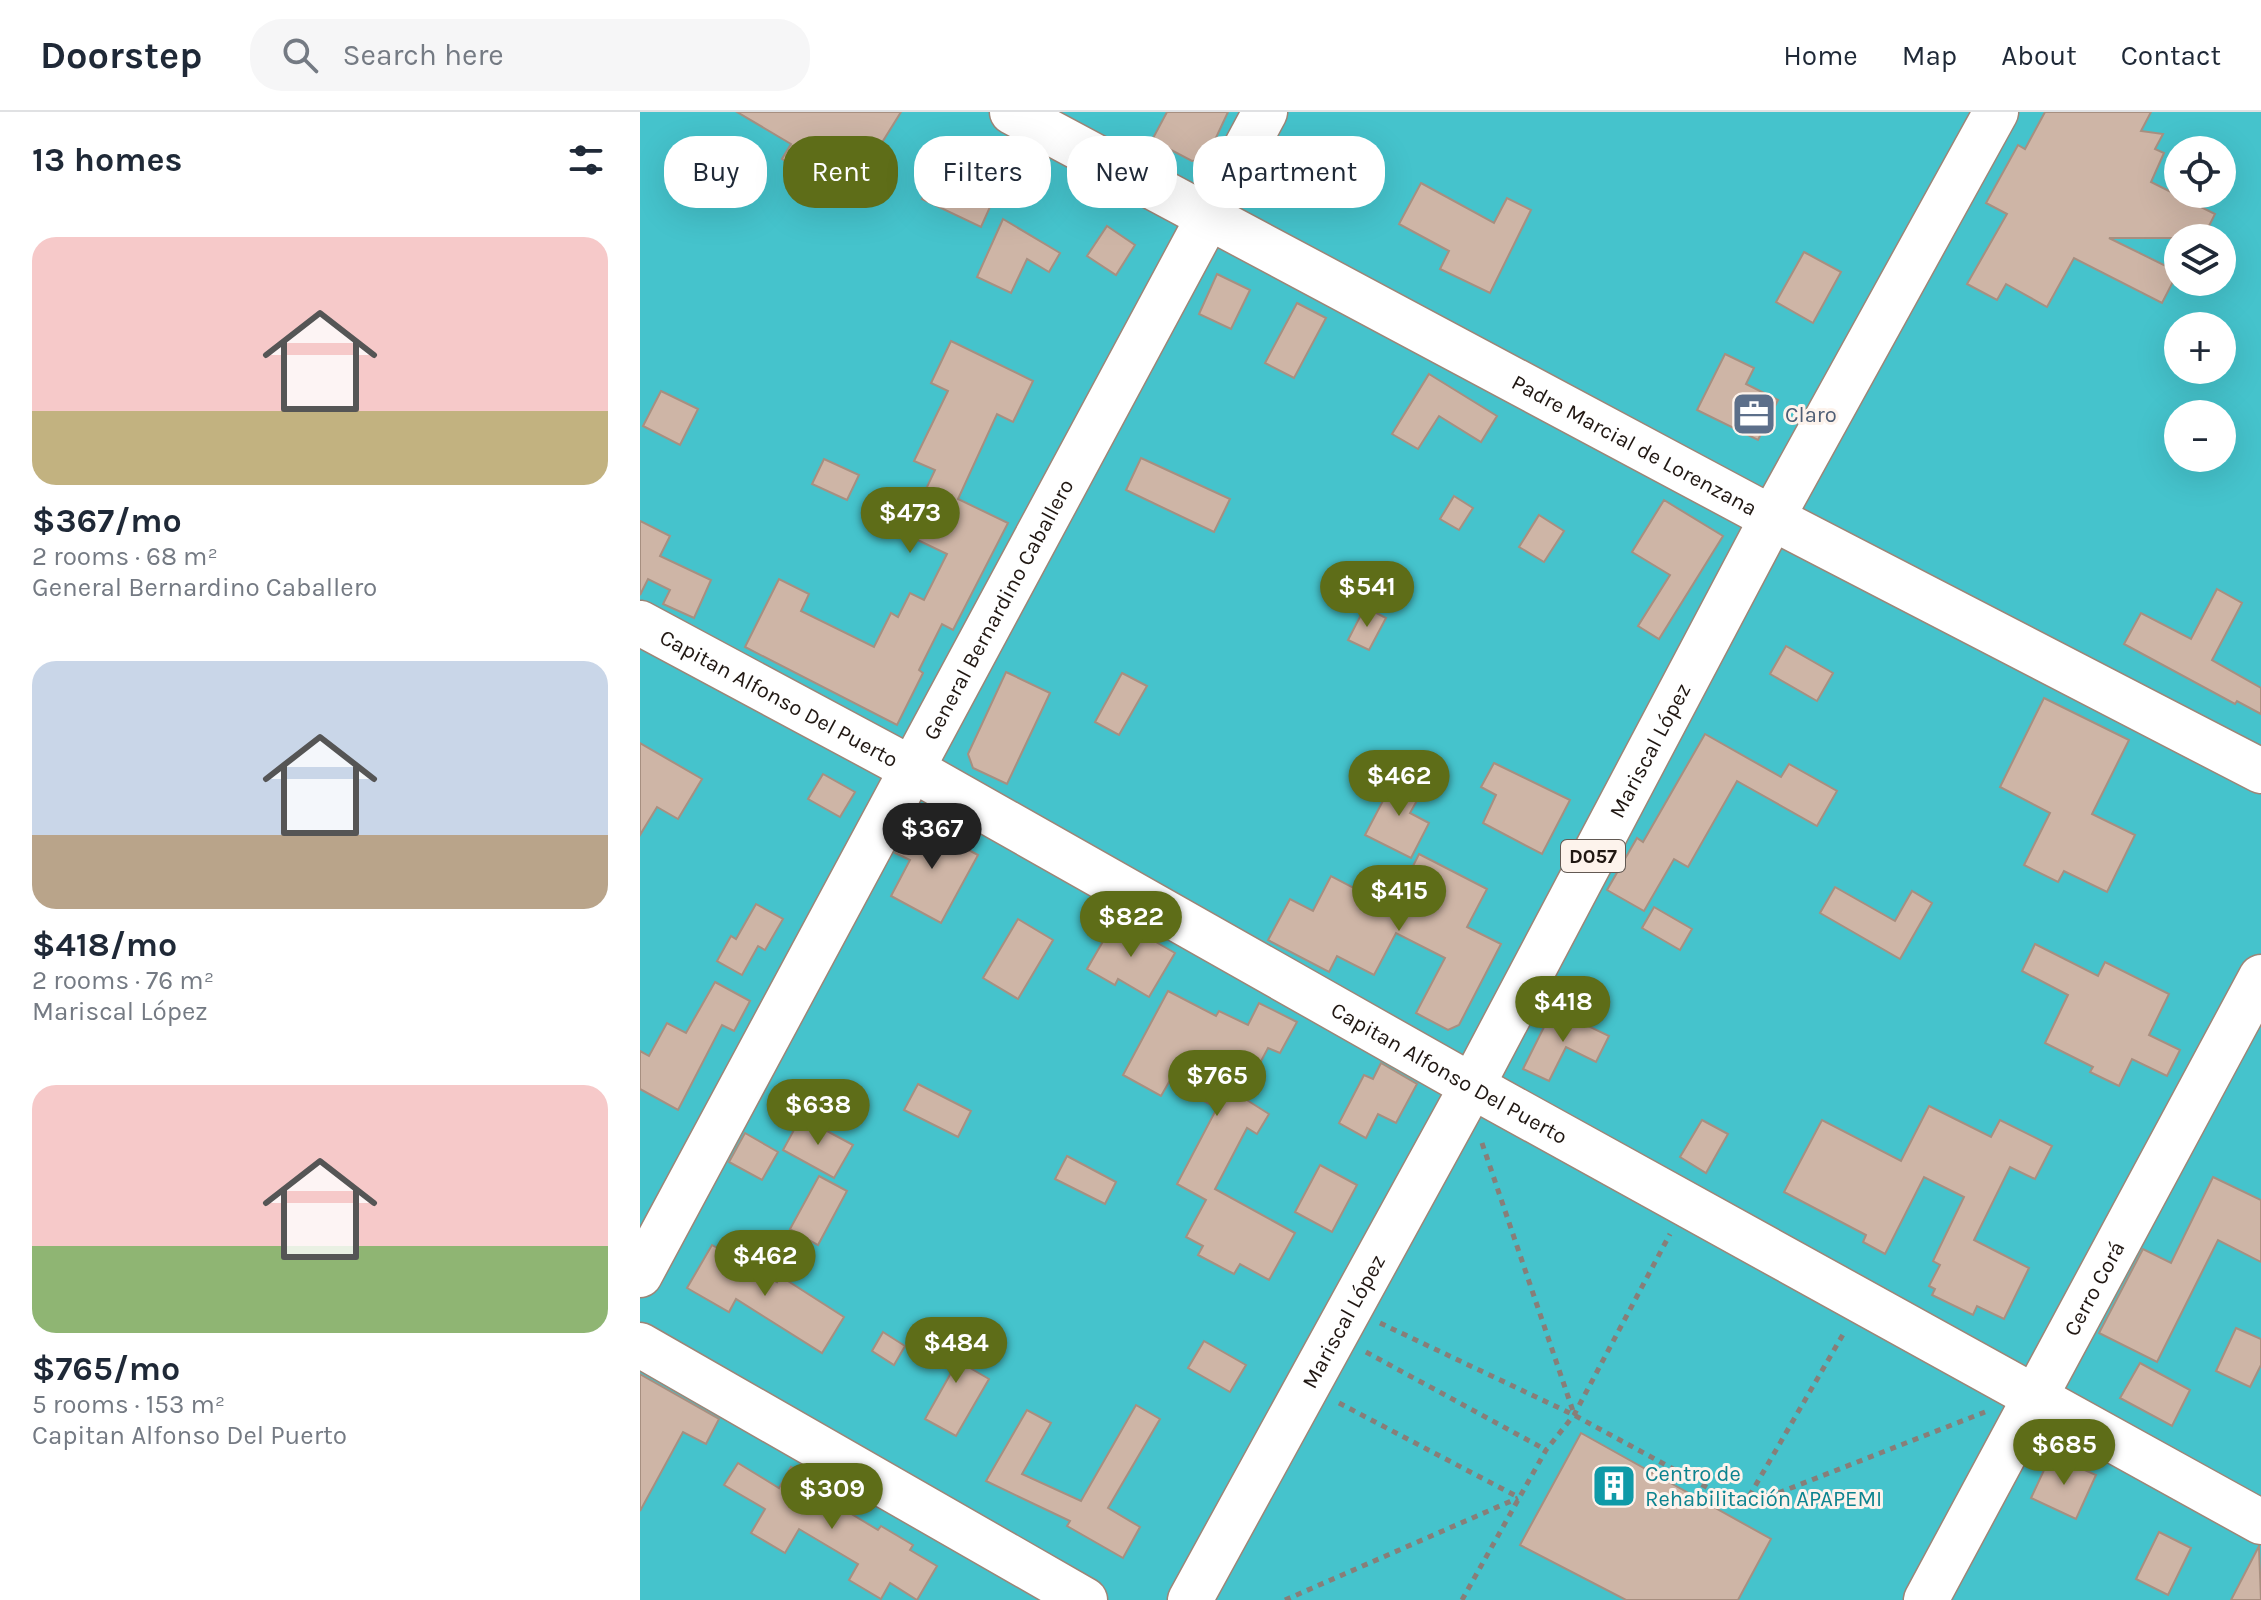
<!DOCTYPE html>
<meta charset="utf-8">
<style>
body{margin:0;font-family:Karla,sans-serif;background:#f6f6f7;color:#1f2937;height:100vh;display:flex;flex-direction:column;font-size:30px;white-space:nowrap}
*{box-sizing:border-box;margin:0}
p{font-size:26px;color:#747a83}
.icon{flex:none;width:44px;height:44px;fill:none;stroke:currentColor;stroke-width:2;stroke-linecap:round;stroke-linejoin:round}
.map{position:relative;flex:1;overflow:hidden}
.side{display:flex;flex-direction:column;background:#fff;width:640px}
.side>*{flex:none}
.guide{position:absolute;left:24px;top:24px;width:760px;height:72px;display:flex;gap:16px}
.fabs{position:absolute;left:1524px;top:24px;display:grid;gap:16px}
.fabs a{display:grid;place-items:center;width:72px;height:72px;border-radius:50%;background:#fff;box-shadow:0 8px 32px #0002;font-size:40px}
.price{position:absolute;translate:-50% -68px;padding:0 18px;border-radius:28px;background:#5e6d18;color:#fff;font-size:26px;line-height:52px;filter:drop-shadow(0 2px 4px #0008)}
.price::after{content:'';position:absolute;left:50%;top:48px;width:24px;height:18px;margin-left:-12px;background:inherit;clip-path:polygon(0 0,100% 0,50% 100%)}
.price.current{background:#222;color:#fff}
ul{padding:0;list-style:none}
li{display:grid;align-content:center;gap:16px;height:424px;padding:0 32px}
li span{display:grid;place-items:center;height:248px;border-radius:24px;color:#555}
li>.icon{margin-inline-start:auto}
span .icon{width:144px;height:144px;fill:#fffc;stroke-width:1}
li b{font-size:34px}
h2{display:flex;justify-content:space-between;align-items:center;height:96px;padding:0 32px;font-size:34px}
.chip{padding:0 28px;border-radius:32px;background:#fff;box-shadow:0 8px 32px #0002;font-size:28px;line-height:72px}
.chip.current{background:#5e6d18;color:#fff}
header{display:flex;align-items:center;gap:48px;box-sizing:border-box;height:112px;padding:0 40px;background:#fff;border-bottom:2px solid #e0e1e3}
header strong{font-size:38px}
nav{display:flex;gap:44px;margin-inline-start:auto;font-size:28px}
.search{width:560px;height:72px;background:#f6f6f7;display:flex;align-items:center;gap:20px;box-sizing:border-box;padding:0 28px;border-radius:32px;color:#747a83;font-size:30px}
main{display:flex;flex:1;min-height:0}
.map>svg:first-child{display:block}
</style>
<header>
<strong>Doorstep</strong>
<div class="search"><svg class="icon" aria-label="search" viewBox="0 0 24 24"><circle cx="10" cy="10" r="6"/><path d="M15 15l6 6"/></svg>Search here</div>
<nav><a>Home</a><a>Map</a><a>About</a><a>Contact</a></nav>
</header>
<main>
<section class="side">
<h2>13 homes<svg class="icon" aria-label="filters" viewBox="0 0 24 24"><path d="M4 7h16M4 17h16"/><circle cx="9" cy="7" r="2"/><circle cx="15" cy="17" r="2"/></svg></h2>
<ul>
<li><span style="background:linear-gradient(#f6c9c9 70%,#c2b280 0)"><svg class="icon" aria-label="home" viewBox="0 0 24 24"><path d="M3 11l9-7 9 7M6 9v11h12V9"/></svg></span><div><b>$367/mo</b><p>2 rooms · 68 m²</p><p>General Bernardino Caballero</p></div></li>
<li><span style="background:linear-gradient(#c9d6e8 70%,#b9a48a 0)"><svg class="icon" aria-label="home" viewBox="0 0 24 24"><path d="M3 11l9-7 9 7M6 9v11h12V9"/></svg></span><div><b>$418/mo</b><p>2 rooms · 76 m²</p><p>Mariscal López</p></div></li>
<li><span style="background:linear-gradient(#f6c9c9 65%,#8fb573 0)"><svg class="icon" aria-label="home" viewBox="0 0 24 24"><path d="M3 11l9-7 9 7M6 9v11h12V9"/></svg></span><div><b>$765/mo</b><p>5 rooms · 153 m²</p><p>Capitan Alfonso Del Puerto</p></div></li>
</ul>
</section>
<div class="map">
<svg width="1621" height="1488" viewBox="0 0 1621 1488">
<rect width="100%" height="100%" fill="#fdf3ec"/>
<path fill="#45c3cc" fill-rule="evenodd" d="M0,0H1621V1488H0ZM1538,38H1582V82H1538ZM1538,126H1582V170H1538ZM1538,214H1582V258H1538ZM1538,302H1582V346H1538Z"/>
<g fill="#ceb5a6" stroke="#a78f80" stroke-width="2">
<path d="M97,0H261L223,61L185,37L168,63L142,47L151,32Z"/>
<path d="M527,0H588L566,47L552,49L512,28Z"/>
<path d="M1405,0H1511L1501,19L1523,22L1515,37L1524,41L1511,70L1575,102L1563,126H1469L1538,160L1522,191L1434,146L1407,195L1366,172L1357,188L1327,172L1367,102L1346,91L1378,33L1385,37Z"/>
<path d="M310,28L368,55L341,115L282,87Z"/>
<path d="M781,71L854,111L867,86L891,98L850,181L800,157L809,139L759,112Z"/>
<path d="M363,107L420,141L409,160L387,147L371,181L337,165Z"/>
<path d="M467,114L495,133L476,163L447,144Z"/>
<path d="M1164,140L1201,160L1173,211L1136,190Z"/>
<path d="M577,162L610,178L591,217L559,202Z"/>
<path d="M657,191L686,206L654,266L625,251Z"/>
<path d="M311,229L393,269L373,310L357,302L318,387L368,411L313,518L302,512L279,558L283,561L257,613L105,535L139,467L169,482L161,499L234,535L251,501L258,505L270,481L284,488L307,442L265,422L295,358L274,349L308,279L291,271Z"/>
<path d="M1085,242L1114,256L1106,272L1138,288L1118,328L1057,298Z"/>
<path d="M789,262L857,304L841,330L799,304L778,337L752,322Z"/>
<path d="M21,279L58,297L40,333L3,314Z"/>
<path d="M501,346L590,387L574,420L486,378Z"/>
<path d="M184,347L219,363L207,388L172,372Z"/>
<path d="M814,384L833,396L819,418L800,407Z"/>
<path d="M1024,388L1083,424L1019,527L998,514L1030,463L992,440Z"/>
<path d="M899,403L924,419L904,450L879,435Z"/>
<path d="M0,409L30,424L20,444L71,468L54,506L23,492L30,478L8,467L0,483Z"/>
<path d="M1577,477L1602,491L1572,548L1621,576V602L1597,589L1595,592L1484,532L1501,501L1551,527Z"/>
<path d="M725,495L746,506L729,538L708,528Z"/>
<path d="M1146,534L1193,561L1177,589L1130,562Z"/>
<path d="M366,560L410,581L367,672L333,656L328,642Z"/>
<path d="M482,561L507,574L479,623L455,610Z"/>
<path d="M1404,586L1489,628L1452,702L1495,723L1467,780L1424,759L1418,770L1384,753L1410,701L1360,675Z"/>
<path d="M1065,622L1141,665L1149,652L1197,679L1177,714L1097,669L1048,755L1034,747L1004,799L967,778L997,726L1003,730Z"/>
<path d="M0,631L62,667L38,707L17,695L0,723Z"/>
<path d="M854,651L930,688L902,742L843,711L856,683L841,675Z"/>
<path d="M183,662L215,680L200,705L168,687Z"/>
<path d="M757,662L784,676L770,701L789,711L771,746L725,723Z"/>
<path d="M273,708L338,743L301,811L251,784L270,748L255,741Z"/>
<path d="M779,742L847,777L827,815L861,832L819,913L808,918L776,901L805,846L756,821L734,863L697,844L689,860L628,828L650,787L673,799L691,764L752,796Z"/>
<path d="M1195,775L1255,809L1272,779L1292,791L1260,847L1180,801Z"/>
<path d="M116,792L143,807L125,838L118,834L102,863L77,849L91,824L96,827Z"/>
<path d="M1014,795L1052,817L1040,838L1002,816Z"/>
<path d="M378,807L413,828L378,887L343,866Z"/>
<path d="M476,807L535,841L509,885L478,867L475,873L447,857Z"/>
<path d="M1395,832L1458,864L1465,850L1529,882L1509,923L1540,938L1527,964L1492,947L1479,974L1450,960L1453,955L1405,931L1428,883L1382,859Z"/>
<path d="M75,870L110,889L94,919L82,913L38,998L0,977V939L9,944L27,911L46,921Z"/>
<path d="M528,879L576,904L579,899L608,913L619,891L657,910L640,941L628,936L602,985L629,1002L617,1022L607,1016L575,1077L655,1121L629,1168L600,1152L594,1162L558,1143L563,1134L546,1125L566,1088L537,1072L577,996L529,970L521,984L483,963Z"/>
<path d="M913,897L969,924L956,950L926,935L909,969L883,957Z"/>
<path d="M741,951L777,972L756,1011L738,1002L726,1026L699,1011L724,963L733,967Z"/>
<path d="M278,972L331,999L318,1025L264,998Z"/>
<path d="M1289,994L1351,1025L1360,1008L1412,1034L1395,1067L1370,1055L1334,1128L1389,1156L1364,1207L1337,1194L1333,1203L1292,1183L1295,1177L1289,1174L1300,1153L1293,1149L1324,1085L1284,1065L1245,1142L1223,1130L1226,1123L1144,1080L1182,1008L1261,1049Z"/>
<path d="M161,1005L213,1033L194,1066L143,1038Z"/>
<path d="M1062,1008L1088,1022L1066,1061L1040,1045Z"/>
<path d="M105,1021L138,1040L122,1068L89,1050Z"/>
<path d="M427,1044L476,1070L465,1092L415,1067Z"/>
<path d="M680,1053L717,1073L692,1120L655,1100Z"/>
<path d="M179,1064L207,1079L178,1133L150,1117Z"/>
<path d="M1573,1065L1621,1088V1150L1578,1128L1517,1250L1459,1221L1503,1137L1531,1151Z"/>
<path d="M72,1133L137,1170L140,1164L204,1205L182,1241L96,1187L89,1200L47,1176Z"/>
<path d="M312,1212L333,1223L318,1249L349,1267L316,1324L285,1307L316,1252L296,1240Z"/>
<path d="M1596,1216L1621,1227V1253L1610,1275L1576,1259Z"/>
<path d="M243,1220L265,1234L254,1253L232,1239Z"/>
<path d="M564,1229L606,1253L590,1280L548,1256Z"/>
<path d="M1500,1251L1550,1278L1532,1314L1480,1286Z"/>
<path d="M0,1262L79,1307L66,1332L43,1320L0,1399Z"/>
<path d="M496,1293L520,1307L468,1396L500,1415L483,1446L427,1414L430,1409L346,1369L387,1298L411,1311L382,1362L441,1389Z"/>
<path d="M941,1321L1131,1427L1098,1488H986L880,1433Z"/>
<path d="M1411,1343L1456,1363L1436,1407L1391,1386Z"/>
<path d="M98,1351L139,1376L151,1355L185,1375L180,1383L238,1418L241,1414L273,1433L270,1438L297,1454L277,1488L250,1471L241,1487L209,1468L218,1452L159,1417L145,1441L111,1421L125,1397L84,1373Z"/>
<path d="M1519,1420L1551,1436L1528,1483L1496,1467Z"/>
<path d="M1619,1434L1621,1488H1591Z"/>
</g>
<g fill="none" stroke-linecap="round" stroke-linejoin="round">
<g stroke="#9d8577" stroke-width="47">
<g id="minor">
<path id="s1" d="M372,0L1132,406L1621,659"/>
<path id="s2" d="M0,511L272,657L832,974L1621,1410"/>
<path id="s3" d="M0,1163L625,0"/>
<path d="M0,1233L445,1488"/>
<path id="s4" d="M1286,1488L1621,865"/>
</g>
</g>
<g stroke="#9d8577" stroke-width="47">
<g id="major">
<path id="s5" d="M550,1488L832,974L1132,406L1356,0"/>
</g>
</g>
<g stroke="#887e78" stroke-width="5" stroke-dasharray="6 6" stroke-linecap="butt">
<path d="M842,1031L934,1302"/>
<path d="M740,1211L934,1303L1103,1395L1205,1219"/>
<path d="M726,1240L906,1338"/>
<path d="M699,1291L878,1385"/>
<path d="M1105,1394L1345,1300"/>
<path d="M645,1488L878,1386"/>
<path d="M822,1488L906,1338L934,1303L1030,1122"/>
</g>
<use href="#minor" stroke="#fff" stroke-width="44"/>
<use href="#major" stroke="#fff" stroke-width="44"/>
</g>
<defs>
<g id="office-square" transform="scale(2.3)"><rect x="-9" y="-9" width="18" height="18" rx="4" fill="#5c6f8a" stroke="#fdf3ec"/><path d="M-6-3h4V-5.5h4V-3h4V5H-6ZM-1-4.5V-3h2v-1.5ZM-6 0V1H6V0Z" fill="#fff"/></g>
<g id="building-square" transform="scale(2.3)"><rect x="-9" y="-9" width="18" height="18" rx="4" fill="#0f9aa8" stroke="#fdf3ec"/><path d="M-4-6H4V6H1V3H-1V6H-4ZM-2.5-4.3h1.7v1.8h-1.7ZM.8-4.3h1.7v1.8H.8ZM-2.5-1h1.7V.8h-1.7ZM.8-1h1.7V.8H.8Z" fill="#fff"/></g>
</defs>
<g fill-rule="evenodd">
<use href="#office-square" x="1114" y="302"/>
<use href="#building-square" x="974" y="1374"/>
</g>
<g text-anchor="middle" stroke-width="6" stroke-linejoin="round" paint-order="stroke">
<rect fill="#fdf3ec" stroke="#625953" stroke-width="2" x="921" y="728" width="64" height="32" rx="6"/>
<g font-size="20" font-weight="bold" fill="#201712">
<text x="953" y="751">D057</text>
</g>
<g font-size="22" fill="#4e5e75" stroke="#fdf3ec" text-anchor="start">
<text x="1145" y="310">Claro</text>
</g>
<g font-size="22" fill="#201712" stroke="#fdf3ec">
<text dy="8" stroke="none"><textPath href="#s1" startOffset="706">Padre Marcial de Lorenzana</textPath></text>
<text dy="8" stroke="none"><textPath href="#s3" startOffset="756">General Bernardino Caballero</textPath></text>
<text dy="8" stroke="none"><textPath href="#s2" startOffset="158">Capitan Alfonso Del Puerto</textPath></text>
<text dy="8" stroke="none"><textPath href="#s5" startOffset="966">Mariscal López</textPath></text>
<text dy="8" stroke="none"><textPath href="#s2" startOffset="926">Capitan Alfonso Del Puerto</textPath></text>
<text dy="8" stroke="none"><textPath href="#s4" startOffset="354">Cerro Corá</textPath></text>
<text dy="8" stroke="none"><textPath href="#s5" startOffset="318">Mariscal López</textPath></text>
</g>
<g font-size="22" fill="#0d838f" stroke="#fdf3ec" text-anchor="start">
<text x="1005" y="1369">Centro de<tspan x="1005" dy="25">Rehabilitación APAPEMI</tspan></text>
</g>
</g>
</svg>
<div class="fabs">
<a><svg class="icon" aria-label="locate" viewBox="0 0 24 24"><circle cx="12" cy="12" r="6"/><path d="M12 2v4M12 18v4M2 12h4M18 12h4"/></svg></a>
<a><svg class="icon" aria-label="layers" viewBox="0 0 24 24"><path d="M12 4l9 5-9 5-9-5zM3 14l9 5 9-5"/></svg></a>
<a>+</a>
<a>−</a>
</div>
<b class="price" style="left:270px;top:443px">$473</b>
<b class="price" style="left:727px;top:517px">$541</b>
<b class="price" style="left:759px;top:706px">$462</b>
<b class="price current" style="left:292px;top:759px">$367</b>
<b class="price" style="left:759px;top:821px">$415</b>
<b class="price" style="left:491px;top:847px">$822</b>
<b class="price" style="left:923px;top:932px">$418</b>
<b class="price" style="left:577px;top:1006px">$765</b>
<b class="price" style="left:178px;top:1035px">$638</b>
<b class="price" style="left:125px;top:1186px">$462</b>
<b class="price" style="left:316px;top:1273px">$484</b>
<b class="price" style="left:1424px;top:1375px">$685</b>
<b class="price" style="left:192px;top:1419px">$309</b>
<div class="guide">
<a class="chip">Buy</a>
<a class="chip current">Rent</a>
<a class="chip">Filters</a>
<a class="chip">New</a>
<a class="chip">Apartment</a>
</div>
</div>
</main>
